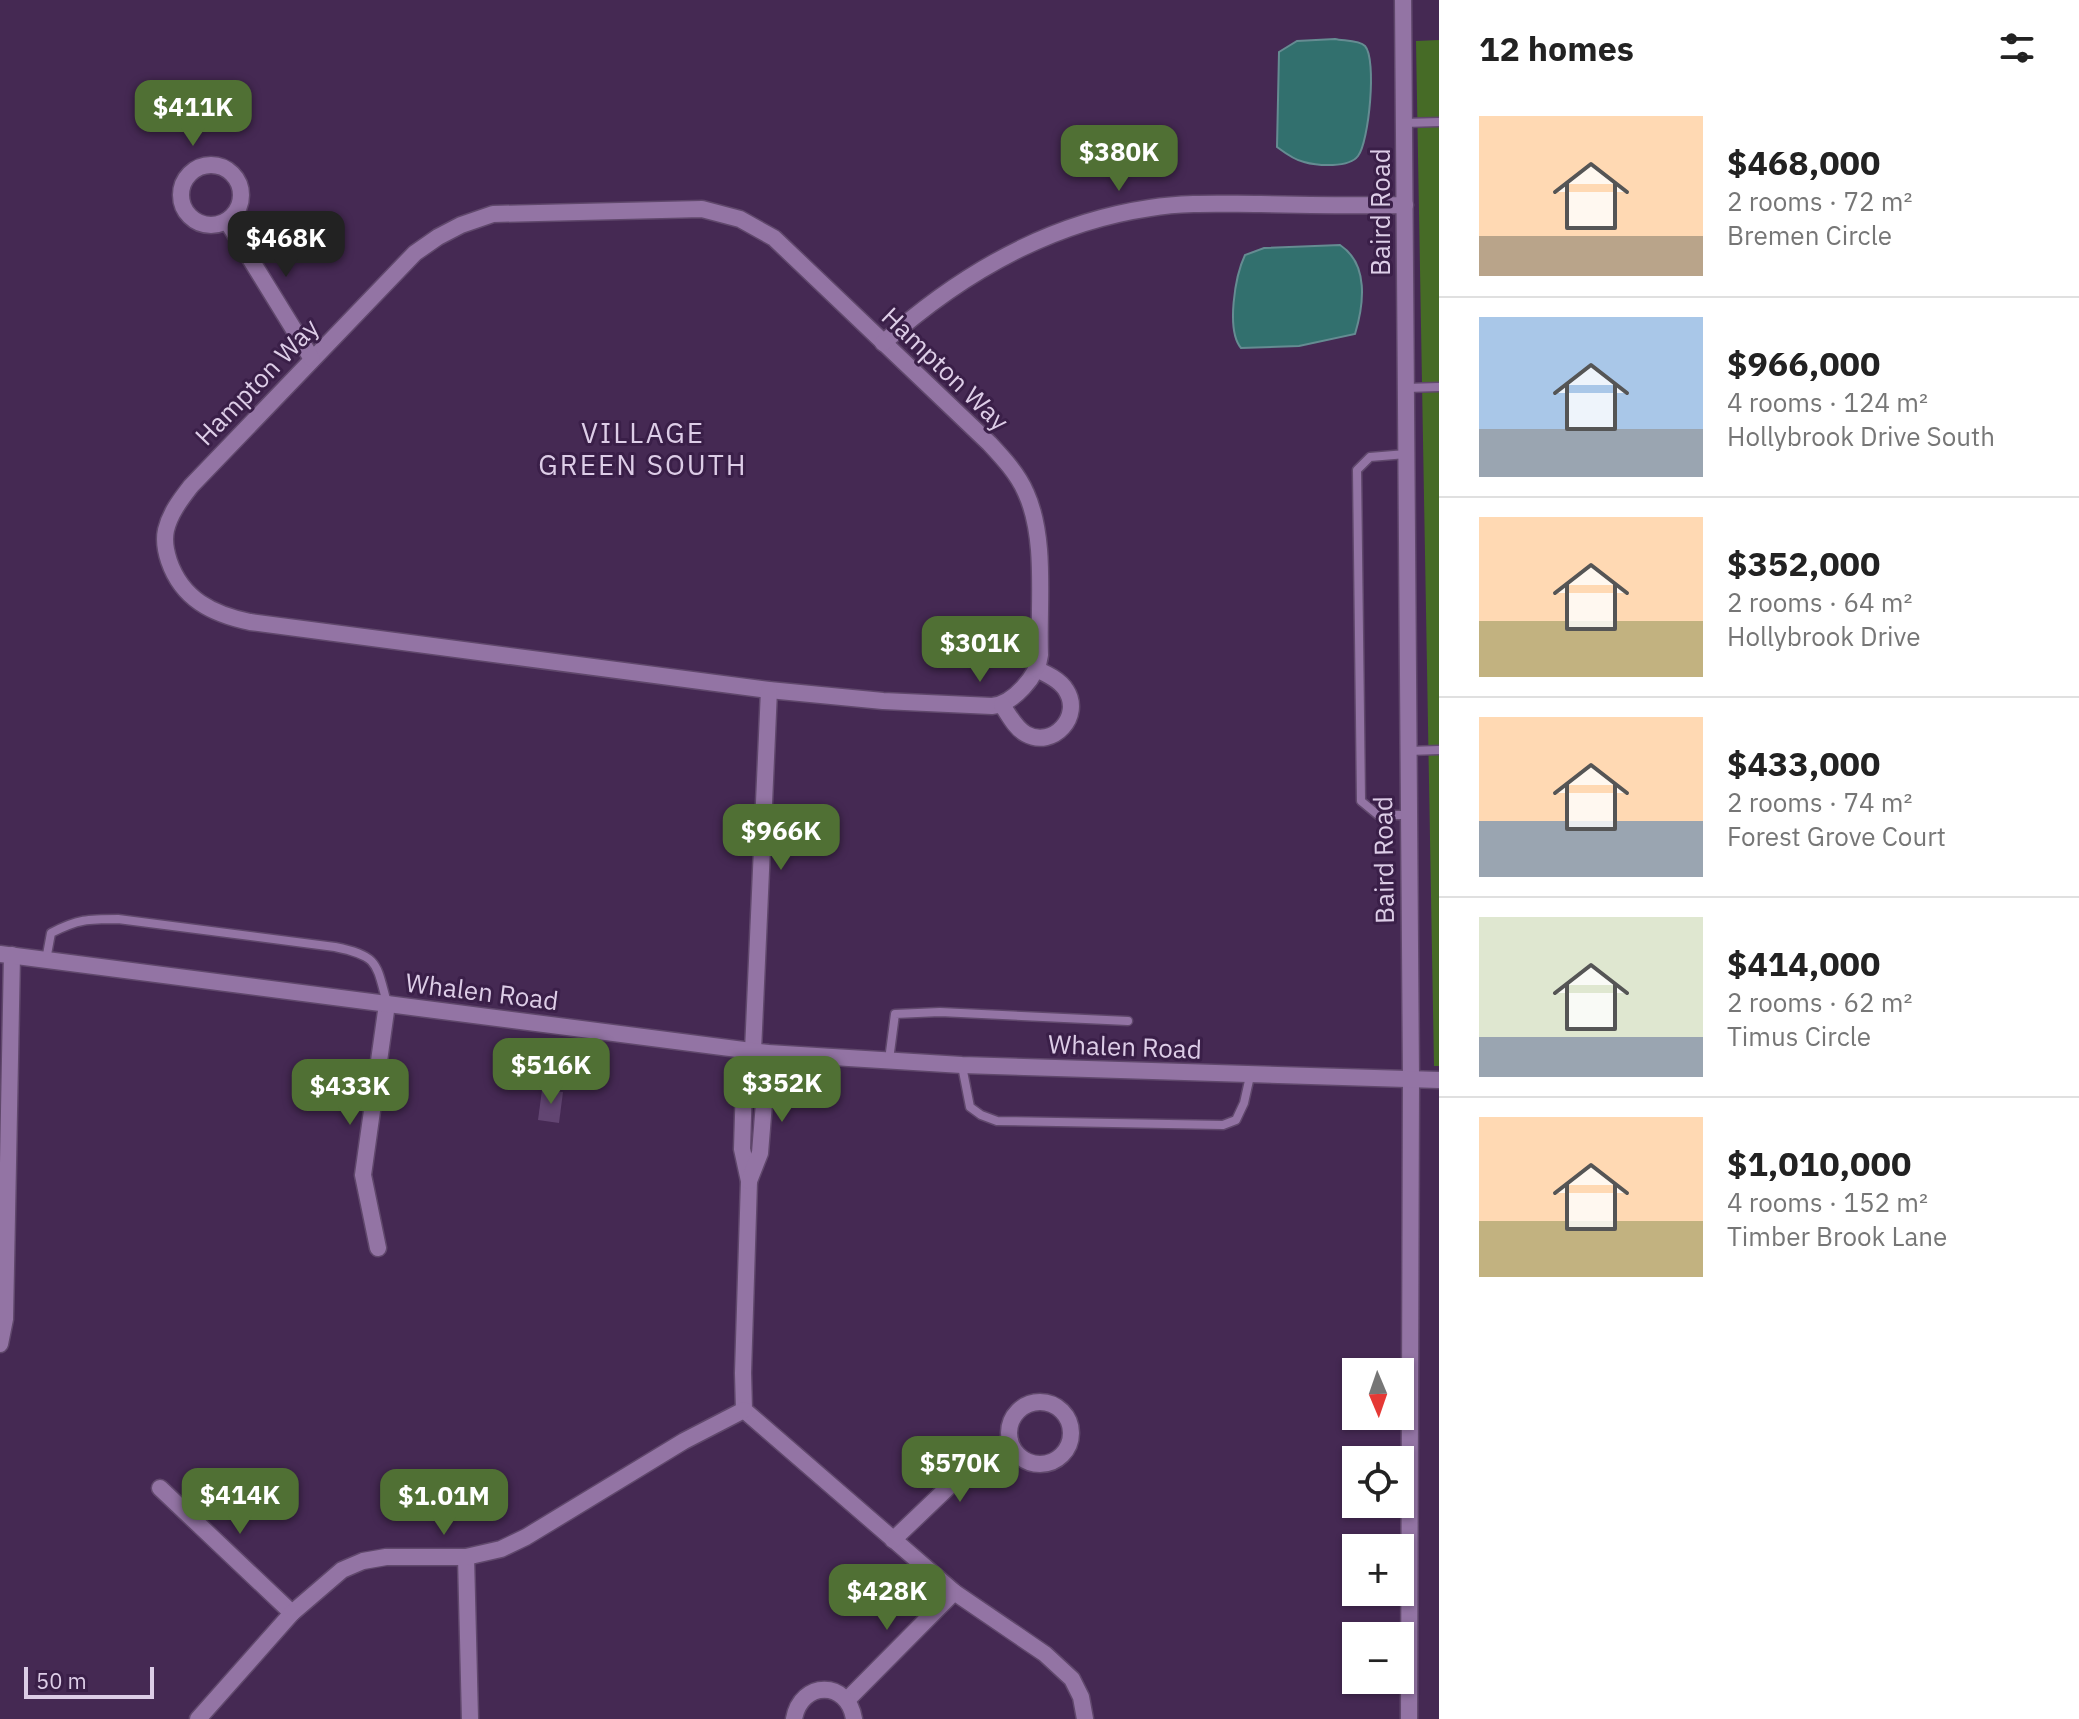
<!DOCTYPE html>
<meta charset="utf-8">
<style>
body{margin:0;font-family:"IBM Plex Sans",sans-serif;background:#f2f2f2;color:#222;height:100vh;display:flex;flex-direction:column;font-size:30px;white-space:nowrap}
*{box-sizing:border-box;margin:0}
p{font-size:26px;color:#767676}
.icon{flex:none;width:44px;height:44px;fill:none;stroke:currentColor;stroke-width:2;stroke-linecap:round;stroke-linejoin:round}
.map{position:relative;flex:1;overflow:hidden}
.sheet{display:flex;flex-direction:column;background:#fff;width:640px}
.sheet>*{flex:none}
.needle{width:52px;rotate:178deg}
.tools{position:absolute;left:1342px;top:1358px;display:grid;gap:16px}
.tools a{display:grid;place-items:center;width:72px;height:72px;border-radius:0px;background:#fff;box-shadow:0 2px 6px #0004;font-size:40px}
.scale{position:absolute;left:24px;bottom:20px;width:130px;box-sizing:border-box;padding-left:8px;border:4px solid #ddcde7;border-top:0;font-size:22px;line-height:28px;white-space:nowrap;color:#ddcde7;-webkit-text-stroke:6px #3a1f48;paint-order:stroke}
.price{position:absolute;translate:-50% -68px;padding:0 18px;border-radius:16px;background:#507034;color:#fff;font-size:26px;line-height:52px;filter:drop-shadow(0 2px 4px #0008)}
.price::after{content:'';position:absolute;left:50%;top:48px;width:24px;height:18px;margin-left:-12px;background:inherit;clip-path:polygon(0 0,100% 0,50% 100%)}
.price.on{background:#222;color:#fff}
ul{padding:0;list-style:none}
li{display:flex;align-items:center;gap:24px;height:200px;padding:0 40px}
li+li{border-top:2px solid #e0e0e0}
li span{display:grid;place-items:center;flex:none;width:224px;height:160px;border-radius:0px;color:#555}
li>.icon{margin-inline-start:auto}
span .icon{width:96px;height:96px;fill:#fffc;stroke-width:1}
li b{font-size:34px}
h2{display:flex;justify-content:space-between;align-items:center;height:96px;padding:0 40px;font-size:34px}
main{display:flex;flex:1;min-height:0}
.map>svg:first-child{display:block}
</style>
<main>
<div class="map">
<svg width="1439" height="1719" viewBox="0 0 1439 1719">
<rect width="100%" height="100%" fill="#452953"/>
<path fill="#466b26" d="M1439,40V1066H1434L1416,41Z"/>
<g fill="#32706e" stroke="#658c92" stroke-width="2">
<path d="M1335,39C1344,41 1359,40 1365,46C1377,59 1369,142 1358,156C1349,168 1318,166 1304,162C1294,160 1285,153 1277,147L1279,52L1297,41Z"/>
<path d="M1340,245C1369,264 1364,304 1355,334L1299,346L1241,348C1226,330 1235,276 1245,255L1264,248Z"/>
</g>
<path fill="#624572" d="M542,1090L563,1092L559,1123L538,1120Z"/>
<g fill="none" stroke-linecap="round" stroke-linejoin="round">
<g stroke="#60486c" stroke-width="11">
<g id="service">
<path d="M1404,123L1439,122"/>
<path d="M1406,388L1439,387"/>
<path d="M1406,454L1370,457L1357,470L1361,801L1378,815H1408"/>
<path d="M1408,751L1439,750"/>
<path d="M46,960L51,933C78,919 88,919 118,919L335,947C379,956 376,963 387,1003"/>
<path d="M889,1060L895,1014L940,1012L1128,1021"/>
<path d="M962,1066L970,1107L981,1115L997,1121L1223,1125L1236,1120L1244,1103L1250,1076"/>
</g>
</g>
<g stroke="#60486c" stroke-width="19">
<g id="minor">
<circle cx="211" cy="195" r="30"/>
<path d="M702,209L740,219L774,238L989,443C1003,458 1018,474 1026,493C1047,539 1038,605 1040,655C1038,676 1013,704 992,706L883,701L769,690L250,622C212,614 182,599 169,561C166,552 164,539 166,530C170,513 181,499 191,486L415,253L438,237L461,225L493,214Z"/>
<path d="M227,221L312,359"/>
<path d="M883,343C959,275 1047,223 1150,208C1186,202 1223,204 1259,204C1308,205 1356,206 1405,205"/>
<path d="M1002,705C1009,715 1015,728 1026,734C1053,749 1083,716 1066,690C1060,680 1047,674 1036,669"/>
<path d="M745,1051L742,1149L749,1181L743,1373L744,1410L954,1592L1045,1654L1072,1679L1081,1697L1085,1719"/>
<path d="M753,1051L769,690"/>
<path d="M749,1181L760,1153L768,1053"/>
<path d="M378,1248L363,1175L387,1004"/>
<path d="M0,1344L5,1319L12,955"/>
<circle cx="1040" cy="1433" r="31"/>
<path d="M160,1488L292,1613"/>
<path d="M893,1540L983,1454L1010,1441"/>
<path d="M466,1557L470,1719"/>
<path d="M847,1700L954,1592"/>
<path d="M198,1719L292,1613L342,1570L363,1561L386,1557H466L501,1549L526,1537L684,1441L744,1410"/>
<path d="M794,1719C801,1680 848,1680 854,1719"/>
</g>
</g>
<g stroke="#60486c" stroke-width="19">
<g id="tertiary">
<path d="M1403,0L1411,1080L1409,1719"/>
<path d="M0,954L768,1053L962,1065L1439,1080"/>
</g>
</g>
<use href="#service" stroke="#9374a4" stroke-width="8"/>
<use href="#minor" stroke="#9374a4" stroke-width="16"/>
<use href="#tertiary" stroke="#9374a4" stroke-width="16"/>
</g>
<g text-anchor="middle" stroke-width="6" stroke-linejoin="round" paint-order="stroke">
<g font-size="26" fill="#ddcde7" stroke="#3a1f48">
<text transform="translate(1381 212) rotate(-90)" y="9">Baird Road</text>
<text transform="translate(945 369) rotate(44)" y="9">Hampton Way</text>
<text transform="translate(257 382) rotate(-46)" y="9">Hampton Way</text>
<text transform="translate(1384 860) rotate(-91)" y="9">Baird Road</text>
<text transform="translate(482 992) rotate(7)" y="9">Whalen Road</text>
<text transform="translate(1125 1047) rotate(2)" y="9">Whalen Road</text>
</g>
<g font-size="28" letter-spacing="2" fill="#ddcde7" stroke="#3a1f48">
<text x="643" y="443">VILLAGE<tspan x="643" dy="32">GREEN SOUTH</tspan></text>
</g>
</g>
</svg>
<div class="tools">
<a><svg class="needle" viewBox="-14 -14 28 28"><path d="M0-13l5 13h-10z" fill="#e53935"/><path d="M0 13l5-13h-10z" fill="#767676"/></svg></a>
<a><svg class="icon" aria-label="locate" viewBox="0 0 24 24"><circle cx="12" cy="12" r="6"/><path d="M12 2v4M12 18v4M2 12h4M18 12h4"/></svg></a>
<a>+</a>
<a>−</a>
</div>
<div class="scale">50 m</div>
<b class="price" style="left:193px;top:148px">$411K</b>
<b class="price" style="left:1119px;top:193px">$380K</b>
<b class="price on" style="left:286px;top:279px">$468K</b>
<b class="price" style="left:980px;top:684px">$301K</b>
<b class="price" style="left:781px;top:872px">$966K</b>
<b class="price" style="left:551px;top:1106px">$516K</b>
<b class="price" style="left:782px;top:1124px">$352K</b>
<b class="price" style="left:350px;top:1127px">$433K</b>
<b class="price" style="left:960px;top:1504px">$570K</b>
<b class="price" style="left:240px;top:1536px">$414K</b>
<b class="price" style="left:444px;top:1537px">$1.01M</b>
<b class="price" style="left:887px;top:1632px">$428K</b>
</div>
<section class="sheet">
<h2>12 homes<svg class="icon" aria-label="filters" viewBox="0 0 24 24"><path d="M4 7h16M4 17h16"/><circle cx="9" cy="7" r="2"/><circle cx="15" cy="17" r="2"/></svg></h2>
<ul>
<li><span style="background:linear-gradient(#ffd9b3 75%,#b9a48a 0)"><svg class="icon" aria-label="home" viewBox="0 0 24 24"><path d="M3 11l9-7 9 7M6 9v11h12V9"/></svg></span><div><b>$468,000</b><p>2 rooms · 72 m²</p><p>Bremen Circle</p></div></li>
<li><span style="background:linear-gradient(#a9c7e8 70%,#9aa5b1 0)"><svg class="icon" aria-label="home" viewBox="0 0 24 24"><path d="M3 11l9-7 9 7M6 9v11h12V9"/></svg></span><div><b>$966,000</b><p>4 rooms · 124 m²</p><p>Hollybrook Drive South</p></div></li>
<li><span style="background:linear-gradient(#ffd9b3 65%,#c2b280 0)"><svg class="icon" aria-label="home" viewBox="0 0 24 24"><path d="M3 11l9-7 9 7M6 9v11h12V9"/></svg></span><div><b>$352,000</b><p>2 rooms · 64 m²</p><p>Hollybrook Drive</p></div></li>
<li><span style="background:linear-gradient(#ffd9b3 65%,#9aa5b1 0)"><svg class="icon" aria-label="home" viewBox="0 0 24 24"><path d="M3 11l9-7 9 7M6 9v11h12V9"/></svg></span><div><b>$433,000</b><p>2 rooms · 74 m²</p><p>Forest Grove Court</p></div></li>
<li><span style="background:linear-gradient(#dfe7d0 75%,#9aa5b1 0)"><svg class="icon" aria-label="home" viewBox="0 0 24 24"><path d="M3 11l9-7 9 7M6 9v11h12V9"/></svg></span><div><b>$414,000</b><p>2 rooms · 62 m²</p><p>Timus Circle</p></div></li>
<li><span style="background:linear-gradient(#ffd9b3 65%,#c2b280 0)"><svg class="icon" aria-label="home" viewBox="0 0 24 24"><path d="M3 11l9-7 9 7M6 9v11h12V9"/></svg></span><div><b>$1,010,000</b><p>4 rooms · 152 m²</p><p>Timber Brook Lane</p></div></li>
</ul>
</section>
</main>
